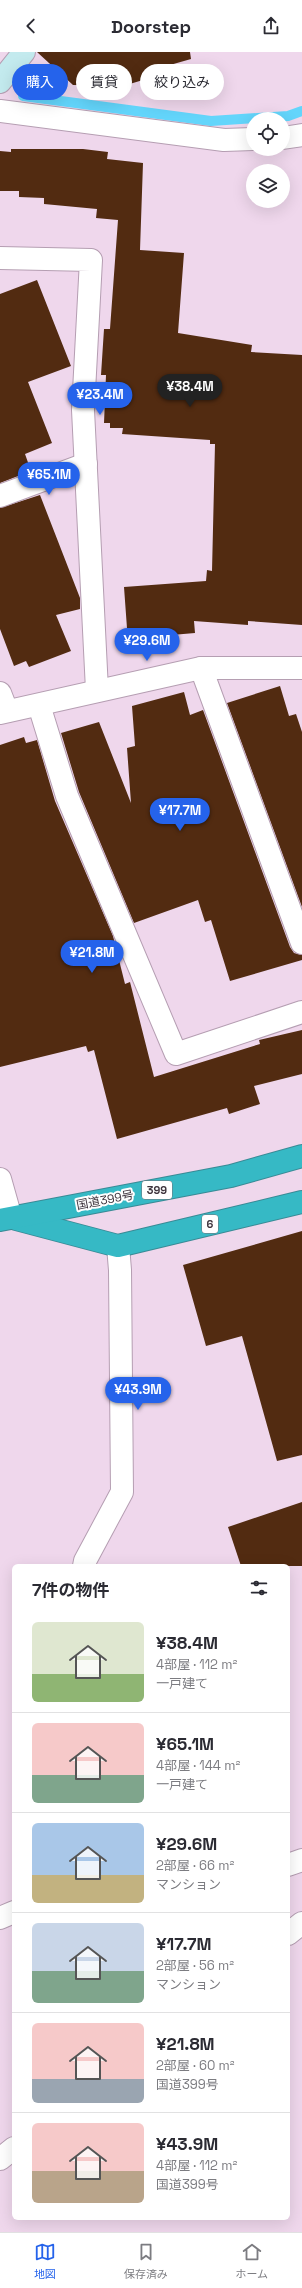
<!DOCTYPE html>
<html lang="ja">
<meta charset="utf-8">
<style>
body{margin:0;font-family:"Space Grotesk","Noto Sans JP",sans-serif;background:#f7f7f7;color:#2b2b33;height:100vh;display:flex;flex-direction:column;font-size:15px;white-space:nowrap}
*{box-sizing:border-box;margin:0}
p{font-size:13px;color:#7c7c81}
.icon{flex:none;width:22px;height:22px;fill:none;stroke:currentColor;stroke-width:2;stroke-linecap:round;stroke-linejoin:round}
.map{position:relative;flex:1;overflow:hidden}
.details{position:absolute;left:12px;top:1512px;width:278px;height:656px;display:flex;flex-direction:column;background:#fff;border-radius:6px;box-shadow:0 4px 16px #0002}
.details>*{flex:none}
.hud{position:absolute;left:12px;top:12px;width:278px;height:36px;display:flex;gap:8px}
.buttons{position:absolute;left:246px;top:60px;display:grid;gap:8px}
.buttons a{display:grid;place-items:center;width:44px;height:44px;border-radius:50%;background:#fff;box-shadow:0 4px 16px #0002;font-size:20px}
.price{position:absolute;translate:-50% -34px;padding:0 9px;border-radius:14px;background:#2563eb;color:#fff;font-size:13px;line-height:26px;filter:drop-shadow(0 1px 2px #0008)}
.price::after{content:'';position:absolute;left:50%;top:24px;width:12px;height:9px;margin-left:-6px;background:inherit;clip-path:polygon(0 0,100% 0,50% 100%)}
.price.on{background:#222;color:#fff}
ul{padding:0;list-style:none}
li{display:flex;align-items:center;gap:12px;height:100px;padding:0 20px}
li+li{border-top:1px solid #e1e1e2}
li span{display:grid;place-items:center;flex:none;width:112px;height:80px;border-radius:6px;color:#555}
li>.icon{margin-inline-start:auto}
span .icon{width:48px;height:48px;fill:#fffc;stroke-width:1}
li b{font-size:17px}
h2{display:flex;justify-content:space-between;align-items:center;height:48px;padding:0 20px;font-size:17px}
.tag{padding:0 14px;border-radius:18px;background:#fff;box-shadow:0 4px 16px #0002;font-size:14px;line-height:36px}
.tag.on{background:#2563eb;color:#fff}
header{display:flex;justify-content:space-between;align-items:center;height:52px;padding:0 20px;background:#fff;font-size:18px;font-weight:600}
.menu{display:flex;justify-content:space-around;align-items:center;height:56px;border-top:1px solid #e1e1e2;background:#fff;font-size:11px;color:#7c7c81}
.menu a{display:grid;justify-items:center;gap:2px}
.menu .on{color:#2563eb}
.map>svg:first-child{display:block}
</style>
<header><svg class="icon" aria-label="back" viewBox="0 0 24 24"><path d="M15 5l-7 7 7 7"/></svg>Doorstep<svg class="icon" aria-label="share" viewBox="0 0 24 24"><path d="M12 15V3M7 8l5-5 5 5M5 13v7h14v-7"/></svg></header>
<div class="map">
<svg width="302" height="2180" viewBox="0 0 302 2180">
<rect width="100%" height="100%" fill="#efd7ec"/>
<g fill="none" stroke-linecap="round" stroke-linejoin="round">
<path stroke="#63d5fb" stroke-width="10" d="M23,44L211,69L288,64L302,59"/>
</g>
<g fill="#522b11">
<path d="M37,0H190L191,7L142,21L143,28L123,34L73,33Z"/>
<path d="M11,97H83L108,100L107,107L143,111L140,198L184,201L178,281L252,293L251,300L302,303V573L248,569V573L194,569L195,581L160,584V588L128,590L124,535L206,529L207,518L212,519L215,392H210V388L122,382L123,376H110V371H104L106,323H101L104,277H110L118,168L96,166L97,157L44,152V146L19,145V139H0V99L11,100Z"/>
<path d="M37,228L71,314L28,330L52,391L25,402L31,419L0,431V242Z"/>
<path d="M40,443L80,546V557L56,563L71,599L29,615L26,609L14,614L0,577V456Z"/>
<path d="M280,634L289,664L296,662L302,680V855L227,651Z"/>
<path d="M184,640L190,663L203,658L290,895L294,901L302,903V908L230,929L211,868L205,870L198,848L134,871L79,740L61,681L99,670L131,751L127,696L135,694L132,654Z"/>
<path d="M24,685L26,691L37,688L55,749L113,884L125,932L130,930L154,1025L260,992L259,988L302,978V1022L254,1034L260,1052L229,1062L227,1056L117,1087L94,998L88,1000L86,994L0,1015V693Z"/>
<path d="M302,1179V1403L277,1409L242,1284L206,1294L183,1213Z"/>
<path d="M302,1450V1514H241L228,1475Z"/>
</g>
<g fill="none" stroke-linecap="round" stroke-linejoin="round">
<g stroke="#b59eb2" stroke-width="24">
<g id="street">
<path d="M0,59L224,88L253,87"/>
<path d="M283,86L302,83"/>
<path d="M0,206L91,208L83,358L97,638"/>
<path d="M0,444L86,412"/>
<path d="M201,616L302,891"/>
<path d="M0,641L7,659"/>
<path d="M39,653L67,744L176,1002L302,960"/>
<path d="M0,661L201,616H302"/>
<path d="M0,1127L11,1166"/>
<path d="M84,1514L85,1509L122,1440L120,1218L118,1194"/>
<path d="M288,1813L302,1808"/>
<path d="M0,1866L14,1860"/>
<path d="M288,1882L302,1871"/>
<path d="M0,2107L14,2096"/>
</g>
</g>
<g stroke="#b59eb2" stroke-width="24">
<path id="secondary" d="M0,30L24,0"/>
</g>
<g stroke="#398a95" stroke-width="24">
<g id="highway">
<path d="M16,1167L118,1194L302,1150"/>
<path d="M0,1168L231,1124L302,1104"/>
</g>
</g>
<use href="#street" stroke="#fff" stroke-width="22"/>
<use href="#secondary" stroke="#c3eaee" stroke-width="22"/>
<use href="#highway" stroke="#36b9c5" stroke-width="22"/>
</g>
<g text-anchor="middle" stroke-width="4" stroke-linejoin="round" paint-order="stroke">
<g fill="#fff" stroke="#787177" stroke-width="1">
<rect x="142" y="1129" width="30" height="18" rx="3"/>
<rect x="202" y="1163" width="16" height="18" rx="3"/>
</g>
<g font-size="11" font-weight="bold" fill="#3e343d">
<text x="157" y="1142">399</text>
<text x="210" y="1176">6</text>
</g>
<g font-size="12" fill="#3e343d" stroke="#fff">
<text transform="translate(105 1148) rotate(-11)" y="4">国道399号</text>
</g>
</g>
</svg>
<div class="buttons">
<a><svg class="icon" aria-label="locate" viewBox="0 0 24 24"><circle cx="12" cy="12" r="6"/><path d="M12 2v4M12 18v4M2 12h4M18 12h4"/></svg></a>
<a><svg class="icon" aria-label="layers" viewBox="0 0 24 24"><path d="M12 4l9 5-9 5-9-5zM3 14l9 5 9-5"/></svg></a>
</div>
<b class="price on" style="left:190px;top:356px">¥38.4M</b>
<b class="price" style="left:100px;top:364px">¥23.4M</b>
<b class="price" style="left:49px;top:444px">¥65.1M</b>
<b class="price" style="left:147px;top:610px">¥29.6M</b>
<b class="price" style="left:180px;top:780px">¥17.7M</b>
<b class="price" style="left:92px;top:922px">¥21.8M</b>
<b class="price" style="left:138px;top:1359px">¥43.9M</b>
<div class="hud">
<a class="tag on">購入</a>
<a class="tag">賃貸</a>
<a class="tag">絞り込み</a>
</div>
<section class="details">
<h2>7件の物件<svg class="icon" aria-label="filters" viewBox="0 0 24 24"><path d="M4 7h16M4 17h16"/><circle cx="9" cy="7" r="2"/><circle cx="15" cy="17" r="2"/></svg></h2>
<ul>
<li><span style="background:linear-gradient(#dfe7d0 65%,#8fb573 0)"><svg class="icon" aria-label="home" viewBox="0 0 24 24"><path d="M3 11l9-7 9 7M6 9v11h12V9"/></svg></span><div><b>¥38.4M</b><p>4部屋 · 112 m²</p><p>一戸建て</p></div></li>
<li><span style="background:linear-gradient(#f6c9c9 65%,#7fa58c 0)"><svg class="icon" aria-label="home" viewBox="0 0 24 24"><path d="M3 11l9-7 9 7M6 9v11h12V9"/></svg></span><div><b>¥65.1M</b><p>4部屋 · 144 m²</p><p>一戸建て</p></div></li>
<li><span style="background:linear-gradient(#a9c7e8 65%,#c2b280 0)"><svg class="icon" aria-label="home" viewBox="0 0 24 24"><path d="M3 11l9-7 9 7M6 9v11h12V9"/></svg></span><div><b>¥29.6M</b><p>2部屋 · 66 m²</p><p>マンション</p></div></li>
<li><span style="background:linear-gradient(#c9d6e8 60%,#7fa58c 0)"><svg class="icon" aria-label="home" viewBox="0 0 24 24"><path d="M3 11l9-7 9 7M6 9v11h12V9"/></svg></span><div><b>¥17.7M</b><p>2部屋 · 56 m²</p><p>マンション</p></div></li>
<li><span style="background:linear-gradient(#f6c9c9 70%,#9aa5b1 0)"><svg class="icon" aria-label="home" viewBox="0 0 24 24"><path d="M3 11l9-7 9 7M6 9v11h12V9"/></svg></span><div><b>¥21.8M</b><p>2部屋 · 60 m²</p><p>国道399号</p></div></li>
<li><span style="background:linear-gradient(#f6c9c9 60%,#b9a48a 0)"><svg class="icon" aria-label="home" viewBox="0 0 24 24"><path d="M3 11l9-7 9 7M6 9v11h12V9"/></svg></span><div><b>¥43.9M</b><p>4部屋 · 112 m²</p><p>国道399号</p></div></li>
</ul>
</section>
</div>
<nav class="menu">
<a class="on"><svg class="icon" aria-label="map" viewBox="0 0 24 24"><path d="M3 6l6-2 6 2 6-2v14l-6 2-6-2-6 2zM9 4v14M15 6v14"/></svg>地図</a>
<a><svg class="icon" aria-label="saved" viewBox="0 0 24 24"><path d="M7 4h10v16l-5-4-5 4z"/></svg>保存済み</a>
<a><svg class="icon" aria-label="home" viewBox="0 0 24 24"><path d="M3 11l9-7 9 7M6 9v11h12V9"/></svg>ホーム</a>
</nav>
